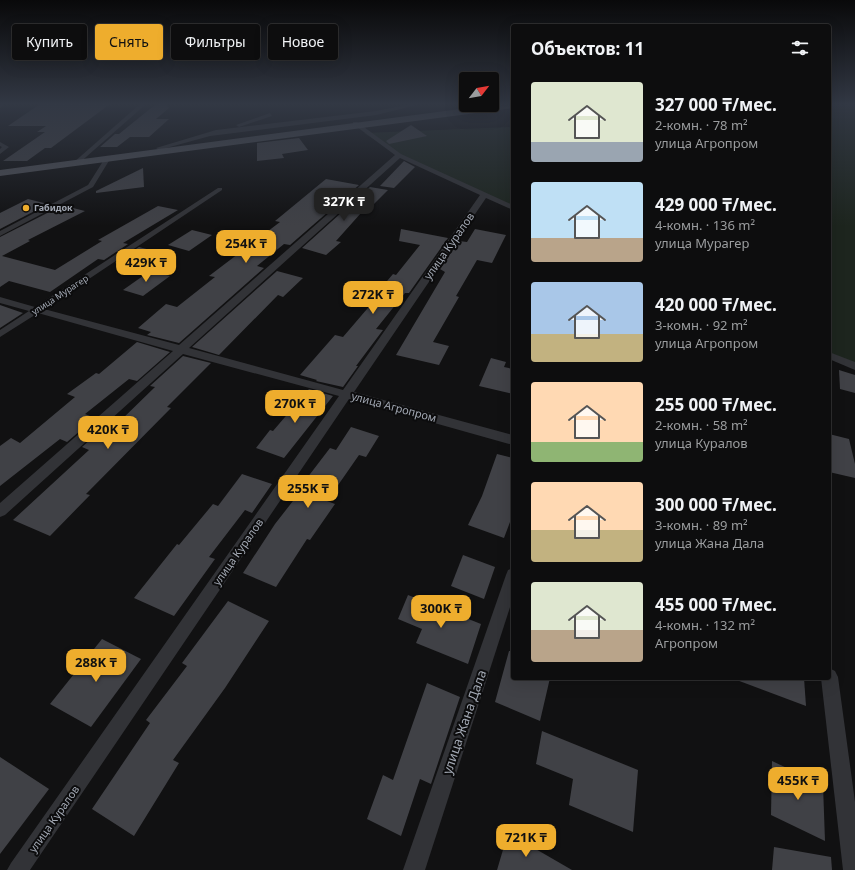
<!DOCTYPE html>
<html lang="ru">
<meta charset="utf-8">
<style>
body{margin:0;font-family:"Noto Sans",sans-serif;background:#1b1b1c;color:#f1f3f6;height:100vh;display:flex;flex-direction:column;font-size:15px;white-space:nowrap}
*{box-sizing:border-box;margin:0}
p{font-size:13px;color:#9a9c9e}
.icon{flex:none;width:22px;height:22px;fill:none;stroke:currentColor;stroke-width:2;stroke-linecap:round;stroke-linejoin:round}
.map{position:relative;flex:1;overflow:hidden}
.sheet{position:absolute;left:511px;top:24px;width:320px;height:656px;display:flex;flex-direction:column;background:#0d0d0e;border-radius:4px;box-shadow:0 4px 16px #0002,0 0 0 1px #2d2d2e}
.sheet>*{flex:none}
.banner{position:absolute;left:12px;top:24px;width:380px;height:36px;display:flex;gap:8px}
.needle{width:26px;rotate:59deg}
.controls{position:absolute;left:459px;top:72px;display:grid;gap:8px}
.controls a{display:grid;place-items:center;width:40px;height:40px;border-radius:4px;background:#0d0d0e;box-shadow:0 4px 16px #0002,0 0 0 1px #2d2d2e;font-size:20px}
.price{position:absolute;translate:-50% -34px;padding:0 9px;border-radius:8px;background:#eead2d;color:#111;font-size:13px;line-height:26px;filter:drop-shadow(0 1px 2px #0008)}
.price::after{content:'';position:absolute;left:50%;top:24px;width:12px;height:9px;margin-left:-6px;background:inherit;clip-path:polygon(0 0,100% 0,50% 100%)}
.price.current{background:#222;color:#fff}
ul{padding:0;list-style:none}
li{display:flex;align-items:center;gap:12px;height:100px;padding:0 20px}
li span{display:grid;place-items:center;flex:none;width:112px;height:80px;border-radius:4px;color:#555}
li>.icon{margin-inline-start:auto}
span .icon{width:48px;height:48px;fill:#fffc;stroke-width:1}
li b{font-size:17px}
h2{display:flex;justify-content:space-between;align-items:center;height:48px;padding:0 20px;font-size:17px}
.pill{padding:0 14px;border-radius:4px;background:#0d0d0e;box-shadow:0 4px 16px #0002,0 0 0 1px #2d2d2e;font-size:14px;line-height:36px}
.pill.current{background:#eead2d;color:#111}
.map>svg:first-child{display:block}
</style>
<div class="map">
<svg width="855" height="870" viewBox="0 0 855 870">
<rect width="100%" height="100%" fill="#111112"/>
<g fill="#1d251e">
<path d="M829,104H855V366L829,355Z"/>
<path d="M513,127V208L399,155L364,133Z"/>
</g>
<g fill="#404146">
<path d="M40,104H110L51,148H45L27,161H3L45,132H37L46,126H8Z"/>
<path d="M156,104H166L169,108L156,119H169L149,137H130L117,147H100L115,134H119Z"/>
<path d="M411,125L427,136L389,144L386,141Z"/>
<path d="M299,138L308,150L282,154L284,158L257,161V143Z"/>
<path d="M404,161L415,167L394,188L380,186Z"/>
<path d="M143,168L144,187L96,193V191Z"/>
<path d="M326,179L359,185L290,245L284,244L257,266L264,268L179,343L147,335L151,332L138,328L166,304L177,307L215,277L209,276L280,222L275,221Z"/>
<path d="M370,187L388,190L364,214L361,213L336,241L341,242L326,255L302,248Z"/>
<path d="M28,199L48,204L0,229V213Z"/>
<path d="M65,206L85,211L28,240L30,241L2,256L55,270L102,241L98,240L158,206L178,210L123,243L128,244L104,260L98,259L50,292L9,281L0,287V237L59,207Z"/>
<path d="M401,229L448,238L409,293H405L376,329L383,330L356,366H358L343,387L316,381L317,380L300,375L335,335L343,337L385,288L382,287L393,274L396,275L420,245L399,241Z"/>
<path d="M475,229L506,235L492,263L477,260L456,296L459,297L433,342L449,346L439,365L396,355L445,272L440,269L459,241L467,242Z"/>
<path d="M192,230L212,235L189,251L168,245Z"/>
<path d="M139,247L169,255L144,272L115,263Z"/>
<path d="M150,271L170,276L143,296L123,290Z"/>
<path d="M277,271L303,278L283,297L278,295L219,355L192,347Z"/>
<path d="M0,305L23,313L0,328Z"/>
<path d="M137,342L170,352L137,381L129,379L85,414L95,418L67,442L60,439L0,486V446L11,438L20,443L75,397L67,394L96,373L99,374Z"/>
<path d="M183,356L211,363L167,407L171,408L86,494L90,495L50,536L13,520L89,450L82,447L109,423L116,425L155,387L150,386Z"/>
<path d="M491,358L506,362L504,367L513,369V394L479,386Z"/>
<path d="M839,370L855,375V393L840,389Z"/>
<path d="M309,389L333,396L284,458L256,448L270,430L273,431Z"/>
<path d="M351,427L379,436L366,457L359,455L327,501L335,504L310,540L307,539L276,587L243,573L275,524L307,483L304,482L330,448L336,450Z"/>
<path d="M829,434L849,439L855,464V478L829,472Z"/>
<path d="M497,454L513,458V514L504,538L468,525L482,496Z"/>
<path d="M242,474L272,484L252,513L245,510L209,557L215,559L174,616L134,598L177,544L179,545L213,504L218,506Z"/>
<path d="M463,555L495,567L484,599L451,586Z"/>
<path d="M408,595L481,624L468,664L416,643L422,629L398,619Z"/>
<path d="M228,601L269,621L225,688L173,760L179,763L134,836L92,809L150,723L146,720L187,666L182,663Z"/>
<path d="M102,639L141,659L91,727L50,704Z"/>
<path d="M509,651H513V678H550L540,721L495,702Z"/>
<path d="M734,678H804L806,706L734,679Z"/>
<path d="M427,683L460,697L431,784L420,779L401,836L367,819L383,775L393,780Z"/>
<path d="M542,731L638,770L633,832L569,805L573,779L536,764Z"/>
<path d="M0,757L49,789L0,854Z"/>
<path d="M772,761L823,785L825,841L771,815Z"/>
<path d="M508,833L572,870H497Z"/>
<path d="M774,847L831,857L832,870H772Z"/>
</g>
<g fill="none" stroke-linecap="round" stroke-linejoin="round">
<g fill="#323337" fill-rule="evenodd">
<path d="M0,104H5L0,108Z"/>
<path d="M140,104H146L77,165H73V163Z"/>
<path d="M410,104H421L376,115L210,136L159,150L156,148L216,130L376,111Z"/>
<path d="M270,113L272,116L239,127L236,125Z"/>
<path d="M353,122H357L401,154L513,205V210L486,198L354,392L513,435V445L349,399L30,870H7L11,863L339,396L183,354L5,515L0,517V503L173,351L38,313L0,337V330L29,311L0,303V297L35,307L218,188H222V190L44,309L179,345L395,155L353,124ZM400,158L480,195L343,390L189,348Z"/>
<path d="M0,142L9,147L0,154V149L2,147L0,146Z"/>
<path d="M105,158L110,159L93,187L0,236V231L88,185Z"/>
<path d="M829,352L855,362V370L829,359Z"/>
<path d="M513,568V598L425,870H403L506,575L508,570Z"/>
<path d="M829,668L835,671L838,677L855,802V870H843L821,678H829Z"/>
</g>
<path fill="#4e5056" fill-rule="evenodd" d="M498,104H513V108L0,176V170Z"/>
</g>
<linearGradient id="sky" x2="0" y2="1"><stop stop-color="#09090a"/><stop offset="0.46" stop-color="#323844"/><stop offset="1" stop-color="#323844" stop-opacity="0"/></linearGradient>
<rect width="855" height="226" fill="url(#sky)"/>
<circle fill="#eead2d" stroke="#0c0c0d" stroke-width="1.5" cx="26" cy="208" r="4"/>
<g text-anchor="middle" stroke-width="4" stroke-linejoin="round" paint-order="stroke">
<g font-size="9" font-weight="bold" fill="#a2a8b3" stroke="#0c0c0d" text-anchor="start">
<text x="34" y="211">Габидок</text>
</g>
<g font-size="9" fill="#a2a8b3" stroke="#0c0c0d">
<text transform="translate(60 295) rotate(-33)" y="3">улица Мурагер</text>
</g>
<g font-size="11" fill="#a2a8b3" stroke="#0c0c0d">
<text transform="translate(449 246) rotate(-55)" y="4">улица Куралов</text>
<text transform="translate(394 407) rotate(15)" y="4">улица Агропром</text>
<text transform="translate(238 552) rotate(-55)" y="4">улица Куралов</text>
<text transform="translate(54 819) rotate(-55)" y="4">улица Куралов</text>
</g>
<g font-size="13" fill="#a2a8b3" stroke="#0c0c0d">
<text transform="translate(464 722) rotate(-71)" y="5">улица Жана Дала</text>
</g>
</g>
</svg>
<div class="controls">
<a><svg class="needle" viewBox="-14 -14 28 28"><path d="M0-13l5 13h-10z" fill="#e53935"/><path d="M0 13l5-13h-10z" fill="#9a9c9e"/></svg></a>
</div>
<b class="price current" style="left:344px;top:222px">327K ₸</b>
<b class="price" style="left:246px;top:264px">254K ₸</b>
<b class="price" style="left:146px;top:283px">429K ₸</b>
<b class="price" style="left:373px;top:315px">272K ₸</b>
<b class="price" style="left:295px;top:424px">270K ₸</b>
<b class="price" style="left:108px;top:450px">420K ₸</b>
<b class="price" style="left:308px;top:509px">255K ₸</b>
<b class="price" style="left:441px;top:629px">300K ₸</b>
<b class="price" style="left:96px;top:683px">288K ₸</b>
<b class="price" style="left:798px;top:801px">455K ₸</b>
<b class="price" style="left:526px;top:858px">721K ₸</b>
<div class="banner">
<a class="pill">Купить</a>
<a class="pill current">Снять</a>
<a class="pill">Фильтры</a>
<a class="pill">Новое</a>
</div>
<section class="sheet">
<h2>Объектов: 11<svg class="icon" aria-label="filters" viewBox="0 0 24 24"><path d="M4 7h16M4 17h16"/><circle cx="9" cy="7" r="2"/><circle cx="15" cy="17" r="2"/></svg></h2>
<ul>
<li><span style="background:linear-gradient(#dfe7d0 75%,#9aa5b1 0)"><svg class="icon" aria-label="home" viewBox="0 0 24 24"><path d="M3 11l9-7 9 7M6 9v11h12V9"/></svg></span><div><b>327 000 ₸/мес.</b><p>2-комн. · 78 m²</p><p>улица Агропром</p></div></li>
<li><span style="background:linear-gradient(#bfe0f5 70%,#b9a48a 0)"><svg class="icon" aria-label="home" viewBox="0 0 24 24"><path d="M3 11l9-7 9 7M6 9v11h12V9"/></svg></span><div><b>429 000 ₸/мес.</b><p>4-комн. · 136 m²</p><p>улица Мурагер</p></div></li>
<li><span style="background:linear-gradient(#a9c7e8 65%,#c2b280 0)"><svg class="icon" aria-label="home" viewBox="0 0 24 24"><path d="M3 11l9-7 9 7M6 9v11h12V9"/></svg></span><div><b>420 000 ₸/мес.</b><p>3-комн. · 92 m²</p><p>улица Агропром</p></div></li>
<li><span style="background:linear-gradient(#ffd9b3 75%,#8fb573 0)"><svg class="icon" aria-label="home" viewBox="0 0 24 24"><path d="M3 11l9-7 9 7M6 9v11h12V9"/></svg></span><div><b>255 000 ₸/мес.</b><p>2-комн. · 58 m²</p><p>улица Куралов</p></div></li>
<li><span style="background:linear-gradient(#ffd9b3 60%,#c2b280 0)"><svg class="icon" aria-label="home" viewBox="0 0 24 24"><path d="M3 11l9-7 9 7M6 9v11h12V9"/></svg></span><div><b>300 000 ₸/мес.</b><p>3-комн. · 89 m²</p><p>улица Жана Дала</p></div></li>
<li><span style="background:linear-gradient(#dfe7d0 60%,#b9a48a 0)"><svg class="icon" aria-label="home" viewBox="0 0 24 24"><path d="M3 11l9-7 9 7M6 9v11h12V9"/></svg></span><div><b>455 000 ₸/мес.</b><p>4-комн. · 132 m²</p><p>Агропром</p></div></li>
</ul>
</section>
</div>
